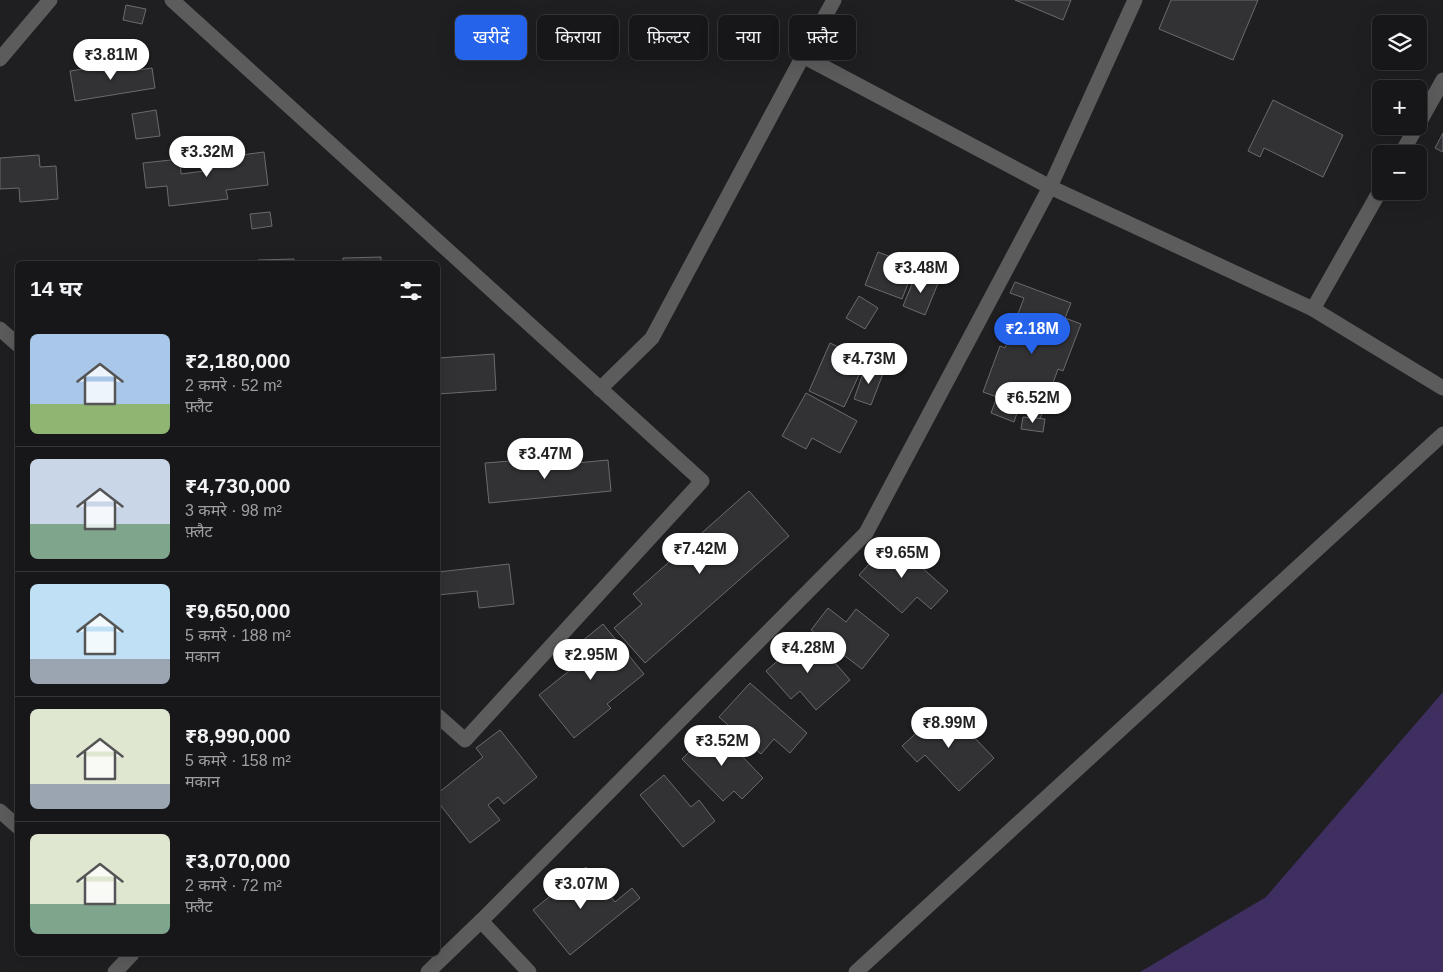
<!DOCTYPE html>
<html lang="hi">
<meta charset="utf-8">
<style>
body{margin:0;font-family:Helvetica,"Noto Sans Devanagari",sans-serif;background:#201f22;color:#f1f3f6;height:100vh;display:flex;flex-direction:column;font-size:19px;white-space:nowrap}
*{box-sizing:border-box;margin:0}
p{font-size:16px;color:#9e9fa2}
.icon{flex:none;width:28px;height:28px;fill:none;stroke:currentColor;stroke-width:2;stroke-linecap:round;stroke-linejoin:round}
.map{position:relative;flex:1;overflow:hidden}
.sheet{position:absolute;left:15px;top:261px;width:425px;height:695px;display:flex;flex-direction:column;background:#171619;border-radius:8px;box-shadow:0 5px 20px #0002,0 0 0 1px #363538}
.sheet>*{flex:none}
.banner{position:absolute;left:455px;top:15px;width:475px;height:45px;display:flex;gap:10px}
.buttons{position:absolute;left:1372px;top:15px;display:grid;gap:10px}
.buttons a{display:grid;place-items:center;width:55px;height:55px;border-radius:8px;background:#171619;box-shadow:0 5px 20px #0002,0 0 0 1px #363538;font-size:25px}
.price{position:absolute;translate:-50% -42px;padding:0 11px;border-radius:18px;background:#fff;color:#222;font-size:16px;line-height:32px;filter:drop-shadow(0 1px 2px #0008)}
.price::after{content:'';position:absolute;left:50%;top:30px;width:15px;height:11px;margin-left:-8px;background:inherit;clip-path:polygon(0 0,100% 0,50% 100%)}
.price.current{background:#2563eb;color:#fff}
ul{padding:0;list-style:none}
li{display:flex;align-items:center;gap:15px;height:125px;padding:0 15px}
li+li{border-top:1px solid #363538}
li span{display:grid;place-items:center;flex:none;width:140px;height:100px;border-radius:8px;color:#555}
li>.icon{margin-inline-start:auto}
span .icon{width:60px;height:60px;fill:#fffc;stroke-width:1}
li b{font-size:21px}
h2{display:flex;justify-content:space-between;align-items:center;height:60px;padding:0 15px;font-size:21px}
.pill{padding:0 18px;border-radius:8px;background:#171619;box-shadow:0 5px 20px #0002,0 0 0 1px #363538;font-size:18px;line-height:45px}
.pill.current{background:#2563eb;color:#fff}
.map>svg:first-child{display:block}
</style>
<div class="map">
<svg width="1443" height="972" viewBox="0 0 1443 972">
<rect width="100%" height="100%" fill="#1f1e21"/>
<path fill="#3f2f60" d="M1443,692V972H1140L1266,897Z"/>
<g fill="#323134" stroke="#6b6a6e">
<path d="M1015,0H1071L1063,20Z"/>
<path d="M1171,0H1258L1233,60L1159,29Z"/>
<path d="M126,5L146,9L142,24L123,20Z"/>
<path d="M137,61L138,70L152,68L155,88L75,101L70,71Z"/>
<path d="M1273,100L1343,135L1323,177L1264,148L1260,157L1248,151Z"/>
<path d="M156,110L160,136L136,139L132,114Z"/>
<path d="M1443,133V152L1435,148Z"/>
<path d="M264,152L268,185L226,190L228,199L169,206L167,186L146,188L143,163L180,159L181,174L212,170L211,159Z"/>
<path d="M39,155L40,167L56,166L58,199L20,202L19,188L0,189V158Z"/>
<path d="M270,212L272,226L252,229L250,214Z"/>
<path d="M878,252L915,266L902,299L865,285Z"/>
<path d="M381,257V264H343V258Z"/>
<path d="M294,259V264H258V260Z"/>
<path d="M151,261V264H119Z"/>
<path d="M917,272L939,281L925,315L903,306Z"/>
<path d="M1015,282L1071,303L1065,318L1081,324L1063,371L1058,369L1040,419L1018,410L1014,422L991,413L997,397L983,392L1000,346L1005,348L1024,298L1010,293Z"/>
<path d="M859,296L878,308L865,329L846,318Z"/>
<path d="M830,343L866,360L844,407L809,391Z"/>
<path d="M494,354L496,390L438,394V358Z"/>
<path d="M866,365L884,371L871,405L854,399Z"/>
<path d="M806,393L857,421L840,453L812,438L806,449L782,436Z"/>
<path d="M1023,417L1045,419L1043,432L1021,429Z"/>
<path d="M523,460L524,468L608,460L611,491L489,503L485,463Z"/>
<path d="M749,491L789,536L645,663L614,628L642,604L633,594Z"/>
<path d="M891,540L948,591L931,609L917,597L902,613L859,575Z"/>
<path d="M509,564L514,604L479,608L477,591L438,595V572Z"/>
<path d="M828,608L846,622L856,609L889,635L862,669L811,630Z"/>
<path d="M603,624L644,674L607,704L611,708L574,738L539,695L574,667L565,655Z"/>
<path d="M806,636L820,652L823,649L850,680L816,710L800,691L791,699L766,671Z"/>
<path d="M750,683L807,733L790,753L774,739L761,754L719,717Z"/>
<path d="M945,707L994,758L959,791L925,755L917,762L902,746Z"/>
<path d="M714,727L763,778L742,799L734,791L723,801L682,759Z"/>
<path d="M500,730L537,777L504,804L498,797L488,805L500,820L470,843L438,802V793L483,757L476,748Z"/>
<path d="M664,775L691,807L699,800L715,821L683,847L640,795Z"/>
<path d="M586,867L615,902L632,888L640,898L570,955L533,910Z"/>
</g>
<g fill="none" stroke-linecap="round" stroke-linejoin="round">
<g stroke="#5c5c5d" stroke-width="15">
<path d="M172,0L702,481L465,740L438,716"/>
<path d="M1135,0L1050,187L1313,309L1443,388"/>
<path d="M803,56L834,0"/>
<path d="M0,59L50,0"/>
<path d="M1419,123L1443,80"/>
<path d="M1401,154L1417,126"/>
<path d="M1313,309L1381,189"/>
<path d="M0,329L18,345"/>
<path d="M0,811L18,827"/>
<path d="M481,921L529,972"/>
<path d="M115,972L132,954"/>
<path d="M428,972L481,921L866,533L1050,187L803,56L652,338L600,389"/>
<path d="M856,972L1443,434"/>
</g>
</g>
</svg>
<div class="buttons">
<a><svg class="icon" aria-label="layers" viewBox="0 0 24 24"><path d="M12 4l9 5-9 5-9-5zM3 14l9 5 9-5"/></svg></a>
<a>+</a>
<a>−</a>
</div>
<b class="price" style="left:111px;top:81px">₹3.81M</b>
<b class="price" style="left:207px;top:178px">₹3.32M</b>
<b class="price" style="left:921px;top:294px">₹3.48M</b>
<b class="price current" style="left:1032px;top:355px">₹2.18M</b>
<b class="price" style="left:869px;top:385px">₹4.73M</b>
<b class="price" style="left:1033px;top:424px">₹6.52M</b>
<b class="price" style="left:545px;top:480px">₹3.47M</b>
<b class="price" style="left:700px;top:575px">₹7.42M</b>
<b class="price" style="left:902px;top:579px">₹9.65M</b>
<b class="price" style="left:808px;top:674px">₹4.28M</b>
<b class="price" style="left:591px;top:681px">₹2.95M</b>
<b class="price" style="left:949px;top:749px">₹8.99M</b>
<b class="price" style="left:722px;top:767px">₹3.52M</b>
<b class="price" style="left:581px;top:910px">₹3.07M</b>
<div class="banner">
<a class="pill current">खरीदें</a>
<a class="pill">किराया</a>
<a class="pill">फ़िल्टर</a>
<a class="pill">नया</a>
<a class="pill">फ़्लैट</a>
</div>
<section class="sheet">
<h2>14 घर<svg class="icon" aria-label="filters" viewBox="0 0 24 24"><path d="M4 7h16M4 17h16"/><circle cx="9" cy="7" r="2"/><circle cx="15" cy="17" r="2"/></svg></h2>
<ul>
<li><span style="background:linear-gradient(#a9c7e8 70%,#8fb573 0)"><svg class="icon" aria-label="home" viewBox="0 0 24 24"><path d="M3 11l9-7 9 7M6 9v11h12V9"/></svg></span><div><b>₹2,180,000</b><p>2 कमरे · 52 m²</p><p>फ़्लैट</p></div></li>
<li><span style="background:linear-gradient(#c9d6e8 65%,#7fa58c 0)"><svg class="icon" aria-label="home" viewBox="0 0 24 24"><path d="M3 11l9-7 9 7M6 9v11h12V9"/></svg></span><div><b>₹4,730,000</b><p>3 कमरे · 98 m²</p><p>फ़्लैट</p></div></li>
<li><span style="background:linear-gradient(#bfe0f5 75%,#9aa5b1 0)"><svg class="icon" aria-label="home" viewBox="0 0 24 24"><path d="M3 11l9-7 9 7M6 9v11h12V9"/></svg></span><div><b>₹9,650,000</b><p>5 कमरे · 188 m²</p><p>मकान</p></div></li>
<li><span style="background:linear-gradient(#dfe7d0 75%,#9aa5b1 0)"><svg class="icon" aria-label="home" viewBox="0 0 24 24"><path d="M3 11l9-7 9 7M6 9v11h12V9"/></svg></span><div><b>₹8,990,000</b><p>5 कमरे · 158 m²</p><p>मकान</p></div></li>
<li><span style="background:linear-gradient(#dfe7d0 70%,#7fa58c 0)"><svg class="icon" aria-label="home" viewBox="0 0 24 24"><path d="M3 11l9-7 9 7M6 9v11h12V9"/></svg></span><div><b>₹3,070,000</b><p>2 कमरे · 72 m²</p><p>फ़्लैट</p></div></li>
</ul>
</section>
</div>
